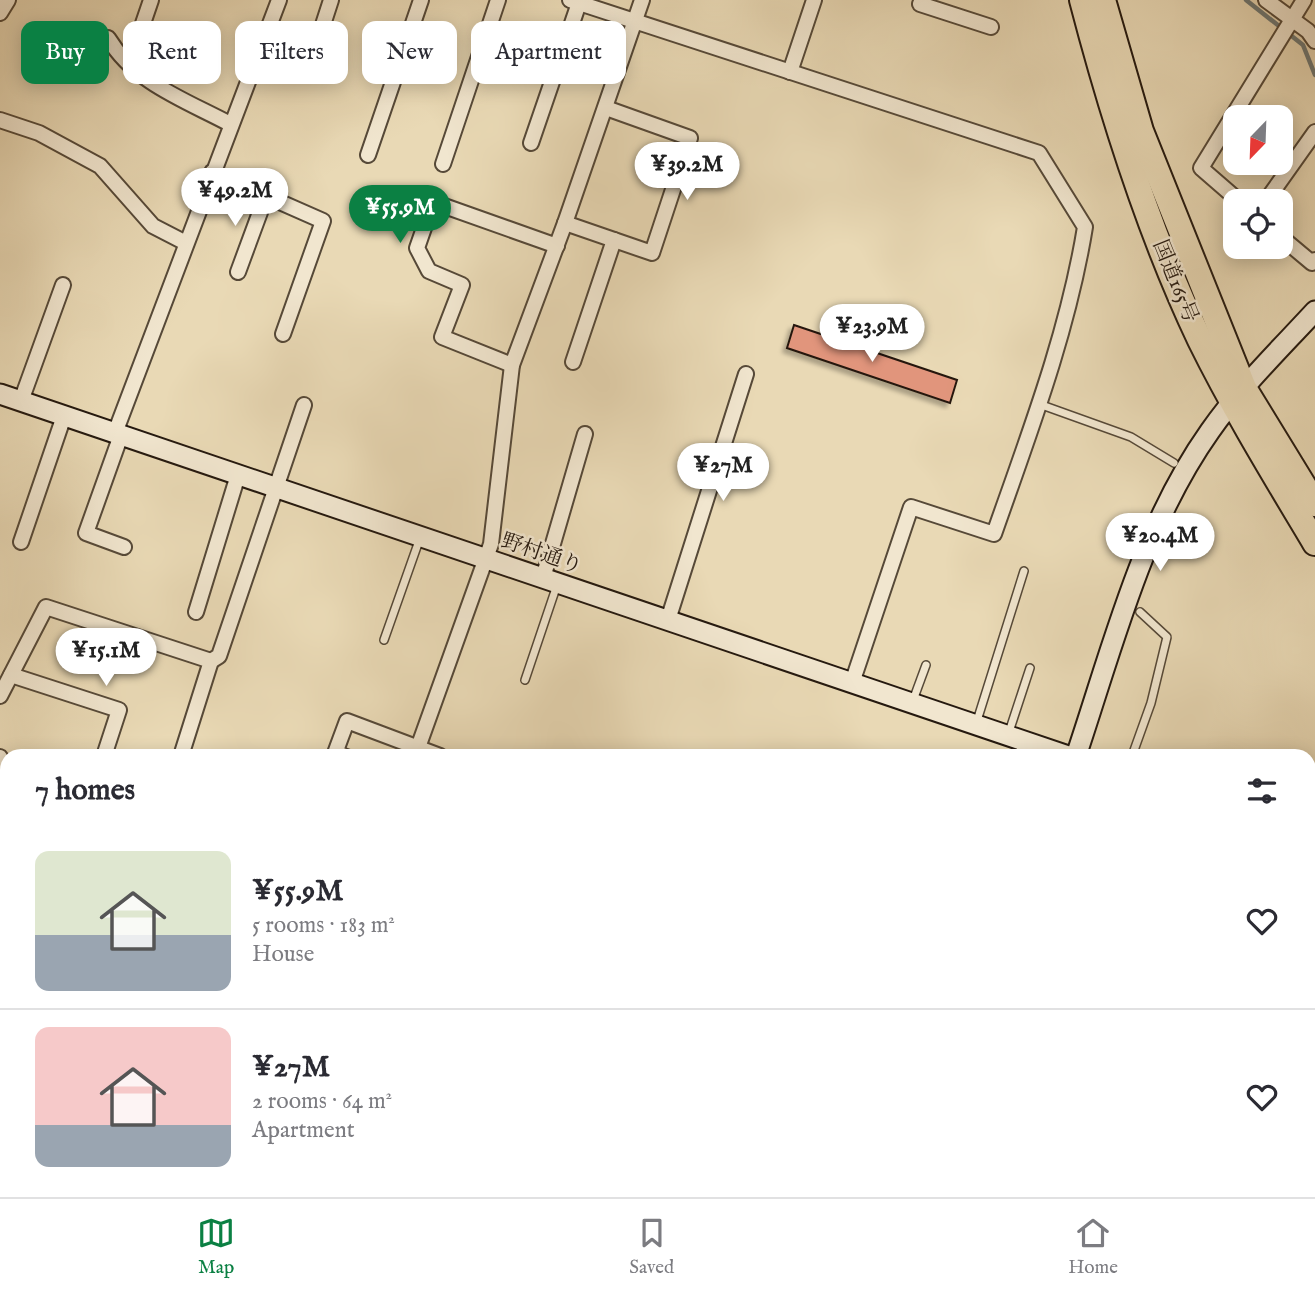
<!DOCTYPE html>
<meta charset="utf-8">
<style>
body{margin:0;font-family:"IM FELL English","Noto Serif JP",serif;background:#f2f2f3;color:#2b2b33;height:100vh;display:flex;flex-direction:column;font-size:26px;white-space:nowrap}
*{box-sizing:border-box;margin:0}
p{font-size:23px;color:#7c7c81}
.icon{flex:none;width:38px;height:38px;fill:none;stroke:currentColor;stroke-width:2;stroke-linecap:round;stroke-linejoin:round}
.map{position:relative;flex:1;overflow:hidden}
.drawer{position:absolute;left:0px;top:749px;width:1316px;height:448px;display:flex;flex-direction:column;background:#fff;border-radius:21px 21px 0 0;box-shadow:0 4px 18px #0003}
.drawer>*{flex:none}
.top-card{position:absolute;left:21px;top:21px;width:700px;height:63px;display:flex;gap:14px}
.needle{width:46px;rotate:203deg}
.fabs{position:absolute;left:1223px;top:105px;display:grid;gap:14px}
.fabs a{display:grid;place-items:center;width:70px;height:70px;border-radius:14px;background:#fff;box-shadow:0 4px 18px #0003;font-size:35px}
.price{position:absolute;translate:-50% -60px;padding:0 16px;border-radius:24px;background:#fff;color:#222;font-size:23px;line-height:46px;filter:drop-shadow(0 2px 4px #0008)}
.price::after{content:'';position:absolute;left:50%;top:42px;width:21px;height:16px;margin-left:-10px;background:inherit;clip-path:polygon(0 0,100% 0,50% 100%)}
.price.on{background:#0b8043;color:#fff}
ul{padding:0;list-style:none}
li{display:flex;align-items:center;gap:21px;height:175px;padding:0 35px}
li+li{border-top:2px solid #e1e1e2}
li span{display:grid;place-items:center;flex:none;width:196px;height:140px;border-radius:14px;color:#555}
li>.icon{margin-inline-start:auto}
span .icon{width:84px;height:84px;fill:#fffc;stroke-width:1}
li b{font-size:30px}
h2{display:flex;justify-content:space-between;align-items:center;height:84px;padding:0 35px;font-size:30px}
.pill{padding:0 24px;border-radius:14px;background:#fff;box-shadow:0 4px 18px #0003;font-size:24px;line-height:63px}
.pill.on{background:#0b8043;color:#fff}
.tab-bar{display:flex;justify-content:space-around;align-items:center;height:98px;border-top:2px solid #e1e1e2;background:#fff;font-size:19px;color:#7c7c81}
.tab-bar a{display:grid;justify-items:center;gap:4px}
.tab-bar .on{color:#0b8043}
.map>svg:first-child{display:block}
</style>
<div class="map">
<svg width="1315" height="1197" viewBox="0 0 1315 1197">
<defs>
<filter id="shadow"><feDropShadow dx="-4" dy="4" stdDeviation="2" flood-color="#0004"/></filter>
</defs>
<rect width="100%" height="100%" fill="#e9d9b5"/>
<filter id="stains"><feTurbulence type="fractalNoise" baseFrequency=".00286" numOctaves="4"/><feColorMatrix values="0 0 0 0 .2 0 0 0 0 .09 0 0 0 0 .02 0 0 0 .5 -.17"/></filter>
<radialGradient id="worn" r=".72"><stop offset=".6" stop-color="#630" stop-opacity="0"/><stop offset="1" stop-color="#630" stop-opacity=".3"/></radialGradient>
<g fill="#bebd88" stroke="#726b4c" stroke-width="2">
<path d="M7,790V839L2,841L0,794Z"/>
<path d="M1309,1183L1315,1189V1197H1054L1043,1190H1309Z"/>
<path d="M209,1190H269L273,1197H201Z"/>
</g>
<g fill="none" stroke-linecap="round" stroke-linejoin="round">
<path stroke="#6d7875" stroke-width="4.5" d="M1246,0L1303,45L1315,75"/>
</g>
<path fill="#e1957c" stroke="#25190f" stroke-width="2" filter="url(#shadow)" d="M794,325L957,380L950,403L787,348Z"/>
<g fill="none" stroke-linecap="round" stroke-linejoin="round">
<g stroke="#564938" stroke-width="10">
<g id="lane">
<path d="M1039,404L1131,437L1174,463"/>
<path d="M384,640L420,538"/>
<path d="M525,680L557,585"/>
<path d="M912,703L926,665"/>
<path d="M976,724L1024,571"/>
<path d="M1008,735L1030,668"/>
<path d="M336,749L355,756"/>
<path d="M1132,756L1151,703L1167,637L1140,612"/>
<path d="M1309,895L1315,877"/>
<path d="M1309,1011L1315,994"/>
<path d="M885,1190L894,1197"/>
<path d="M948,1190V1197"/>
<path d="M990,1190L998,1197"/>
</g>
</g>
<g stroke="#564938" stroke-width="18">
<g id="street">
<path d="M570,0L1039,153L1085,227C1068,332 1029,434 994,534L911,507L852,683"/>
<path d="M922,0L920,4L991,27"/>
<path d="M1266,0L1308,31L1315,41"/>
<path d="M0,13L8,0"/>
<path d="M108,38C135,83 185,100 230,124"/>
<path d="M136,44L151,0"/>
<path d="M309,68L331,0"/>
<path d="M790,72L814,0"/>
<path d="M0,120L39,133L100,166L153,226L186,243"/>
<path d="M531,143L579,3"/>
<path d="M368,155L421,0"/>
<path d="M443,164L498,0"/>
<path d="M212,172L323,221L283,334"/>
<path d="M1239,201L1201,168L1304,0"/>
<path d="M1266,201L1315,132"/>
<path d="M565,223L652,253L690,138L606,108"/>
<path d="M1281,237L1312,263L1315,260"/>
<path d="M238,272L266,196"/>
<path d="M573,362L614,240"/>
<path d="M512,365L442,337L462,285L429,271L417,248L433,202L557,246"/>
<path d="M21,401L63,285"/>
<path d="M115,433L279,0"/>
<path d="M121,435L86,533L124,547"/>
<path d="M21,542L64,416"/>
<path d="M543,578L585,434"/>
<path d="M196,612L238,475"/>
<path d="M668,620L746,374"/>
<path d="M211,661L219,656L304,405"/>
<path d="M11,675L119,710L104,756"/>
<path d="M0,696L46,607L211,661L181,756"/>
<path d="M334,756L347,721L440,756"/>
<path d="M415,756L491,544L512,365L565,223L642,0"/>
<path d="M0,757L7,770"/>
<path d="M0,852L7,848"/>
<path d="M0,869L7,880"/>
<path d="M1309,1028L1315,1029"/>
<path d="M0,1083L7,1094"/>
<path d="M1309,1135L1315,1139"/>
<path d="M0,1185L7,1180"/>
<path d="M64,1190L68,1197"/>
<path d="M190,1190L194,1197"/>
<path d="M276,1190L281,1197"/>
<path d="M499,1190L506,1197"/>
<path d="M541,1190L545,1193L548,1190"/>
<path d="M380,1197L388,1190"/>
<path d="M648,1197L660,1190"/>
</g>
</g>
<g stroke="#25190f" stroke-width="23">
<g id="secondary">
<path d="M0,394L1068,756"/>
<path d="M1076,756C1113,646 1142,527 1210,431C1240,388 1279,350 1315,311"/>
<path d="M1309,836L1315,838"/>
<path d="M0,974L7,986"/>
<path d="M128,1190L132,1197"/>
<path d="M750,1197L762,1190"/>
</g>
</g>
<g stroke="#25190f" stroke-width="28">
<g id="highway">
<path d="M1082,0C1112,115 1149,233 1200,340C1234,409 1275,476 1315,543"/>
<path d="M1103,0L1141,131L1244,388L1315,504"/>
</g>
</g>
<use href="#lane" stroke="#f1e6cf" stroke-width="7"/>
<use href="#street" stroke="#f1e6cf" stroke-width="14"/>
<use href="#secondary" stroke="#f1e6cf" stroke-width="19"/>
<use href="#highway" stroke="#e9d9b5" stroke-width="24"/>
</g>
<g text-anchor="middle" stroke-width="5" stroke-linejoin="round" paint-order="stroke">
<g font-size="21" fill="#25190f" stroke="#f1e6cf">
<text transform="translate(1176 281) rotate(68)" y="7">国道165号</text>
<text transform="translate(542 553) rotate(19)" y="7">野村通り</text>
</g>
</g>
<rect width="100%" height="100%" filter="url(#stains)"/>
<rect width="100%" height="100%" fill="url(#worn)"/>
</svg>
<div class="fabs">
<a><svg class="needle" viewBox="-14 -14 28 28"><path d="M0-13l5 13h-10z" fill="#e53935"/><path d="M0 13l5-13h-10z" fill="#7c7c81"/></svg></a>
<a><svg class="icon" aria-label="locate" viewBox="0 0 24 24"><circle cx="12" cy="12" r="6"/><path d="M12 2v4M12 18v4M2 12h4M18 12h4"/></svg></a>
</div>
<b class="price" style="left:687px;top:202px">¥39.2M</b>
<b class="price" style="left:235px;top:228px">¥49.2M</b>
<b class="price on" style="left:400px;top:245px">¥55.9M</b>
<b class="price" style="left:872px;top:364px">¥23.9M</b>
<b class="price" style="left:723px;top:503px">¥27M</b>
<b class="price" style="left:1160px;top:573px">¥20.4M</b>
<b class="price" style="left:106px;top:688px">¥15.1M</b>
<div class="top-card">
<a class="pill on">Buy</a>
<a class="pill">Rent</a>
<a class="pill">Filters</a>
<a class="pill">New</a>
<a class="pill">Apartment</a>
</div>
<section class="drawer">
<h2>7 homes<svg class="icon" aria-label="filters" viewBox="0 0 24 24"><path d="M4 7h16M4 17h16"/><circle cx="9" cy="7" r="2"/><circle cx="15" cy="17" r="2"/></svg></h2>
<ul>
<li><span style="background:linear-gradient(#dfe7d0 60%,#9aa5b1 0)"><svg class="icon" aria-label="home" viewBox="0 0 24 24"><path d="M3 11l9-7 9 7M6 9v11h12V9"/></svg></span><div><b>¥55.9M</b><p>5 rooms · 183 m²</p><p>House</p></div><svg class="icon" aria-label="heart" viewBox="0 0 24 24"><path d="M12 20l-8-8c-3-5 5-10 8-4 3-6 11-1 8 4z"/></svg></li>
<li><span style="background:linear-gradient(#f6c9c9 70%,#9aa5b1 0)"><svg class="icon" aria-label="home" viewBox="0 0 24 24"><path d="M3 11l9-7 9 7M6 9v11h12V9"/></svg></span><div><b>¥27M</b><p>2 rooms · 64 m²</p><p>Apartment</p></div><svg class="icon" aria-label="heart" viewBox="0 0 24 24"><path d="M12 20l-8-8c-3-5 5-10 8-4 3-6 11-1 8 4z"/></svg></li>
</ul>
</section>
</div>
<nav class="tab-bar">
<a class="on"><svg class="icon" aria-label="map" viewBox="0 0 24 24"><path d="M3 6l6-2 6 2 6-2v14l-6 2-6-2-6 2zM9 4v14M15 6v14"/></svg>Map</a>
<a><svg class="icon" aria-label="saved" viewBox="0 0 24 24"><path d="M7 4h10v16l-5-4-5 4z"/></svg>Saved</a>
<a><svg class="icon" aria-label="home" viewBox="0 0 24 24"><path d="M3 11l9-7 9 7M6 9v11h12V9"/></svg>Home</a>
</nav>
